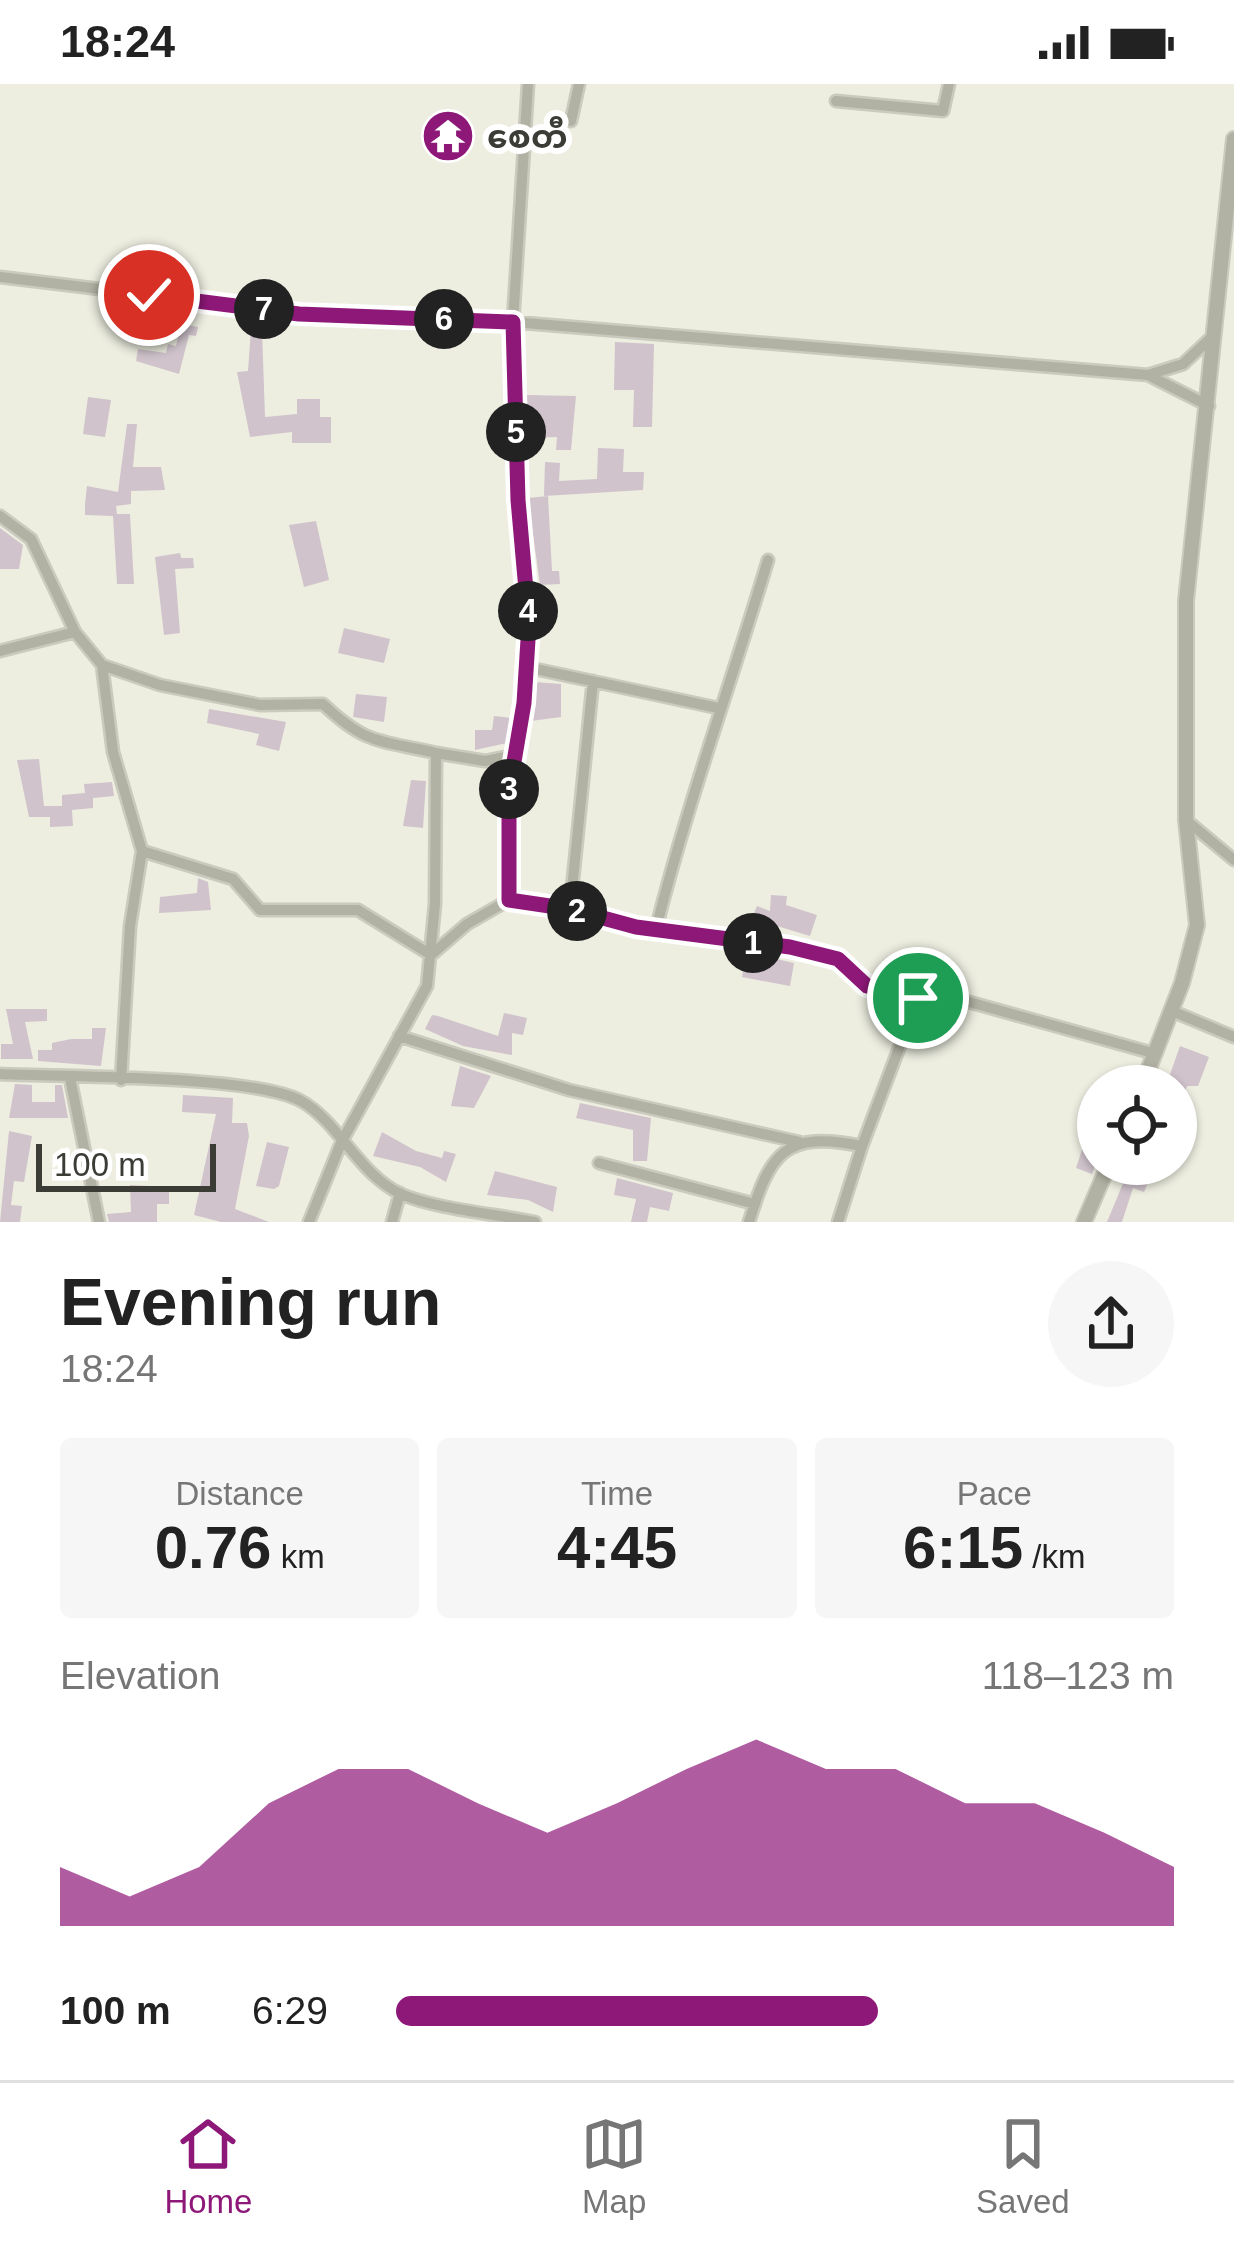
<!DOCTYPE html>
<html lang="en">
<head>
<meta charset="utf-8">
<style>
	:root { --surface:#fff; --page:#f6f6f6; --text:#222; --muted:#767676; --line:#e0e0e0; --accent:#8e1878 }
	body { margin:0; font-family:Arial,"Noto Sans Myanmar",sans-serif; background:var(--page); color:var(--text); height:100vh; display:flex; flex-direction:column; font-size:45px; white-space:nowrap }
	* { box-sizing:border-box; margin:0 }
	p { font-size:39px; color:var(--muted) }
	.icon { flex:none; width:66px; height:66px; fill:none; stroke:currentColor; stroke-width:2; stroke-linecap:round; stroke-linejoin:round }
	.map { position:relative; height:1138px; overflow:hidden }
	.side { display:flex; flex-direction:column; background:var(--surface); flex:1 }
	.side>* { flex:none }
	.buttons { position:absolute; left:1077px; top:981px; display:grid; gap:24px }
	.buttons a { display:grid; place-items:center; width:120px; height:120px; border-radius:50%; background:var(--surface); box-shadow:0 3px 9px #0004; font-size:60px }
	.scale { position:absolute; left:36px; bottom:30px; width:180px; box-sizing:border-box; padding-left:12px; border:6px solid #3c3c37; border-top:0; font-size:33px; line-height:42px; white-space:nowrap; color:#3c3c37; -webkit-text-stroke:9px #fff; paint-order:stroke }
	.pin { position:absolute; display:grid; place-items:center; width:102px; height:102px; color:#fff; margin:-51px; border:6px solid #fff; border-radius:50%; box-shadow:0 3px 12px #0007 }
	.km { position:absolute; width:60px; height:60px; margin:-30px; border-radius:50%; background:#222; color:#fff; font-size:33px; line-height:60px; text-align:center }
	.round { display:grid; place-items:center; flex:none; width:126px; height:126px; border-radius:63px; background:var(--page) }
	.summary { display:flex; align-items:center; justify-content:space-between; height:204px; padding:0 60px }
	h1 { font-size:66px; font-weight:800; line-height:90px }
	.figures { display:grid; grid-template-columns:repeat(3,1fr); gap:18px; height:204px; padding:12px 60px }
	.figures div { display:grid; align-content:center; border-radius:12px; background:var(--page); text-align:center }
	.figures b { font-size:60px; font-weight:800 }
	.figures small { font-size:33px; font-weight:400 }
	.figures p { font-size:33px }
	.chart { height:336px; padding:24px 60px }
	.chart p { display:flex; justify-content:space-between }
	.chart svg { width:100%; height:216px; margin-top:12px; fill:var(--accent); opacity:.7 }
	ul { padding:0 60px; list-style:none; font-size:39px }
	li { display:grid; grid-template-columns:192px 144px 1fr; align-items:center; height:90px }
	li i { height:30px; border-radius:15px; background:var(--accent) }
	.status { display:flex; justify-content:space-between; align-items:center; height:84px; padding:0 60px; background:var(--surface); direction:ltr }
	.status svg { height:33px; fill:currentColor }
	.tabs { display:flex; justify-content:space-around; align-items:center; height:168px; border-top:3px solid var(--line); background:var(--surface); font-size:33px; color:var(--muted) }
	.tabs a { display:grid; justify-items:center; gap:6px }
	.tabs .current { color:var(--accent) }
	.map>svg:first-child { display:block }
</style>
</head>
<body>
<div class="status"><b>18:24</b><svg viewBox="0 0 49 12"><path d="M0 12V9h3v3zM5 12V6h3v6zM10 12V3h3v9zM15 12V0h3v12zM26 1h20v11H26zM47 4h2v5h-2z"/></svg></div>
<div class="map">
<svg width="1234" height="1138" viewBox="0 0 1234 1138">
	<rect width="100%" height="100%" fill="#edeee0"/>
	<path fill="#d0c3cc" d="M181 240 198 243 196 252 189 251 179 290 136 277 138 265 166 269 168 260 176 262Z
		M251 245 262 246 265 333 297 330V315H320V333H331V359H292V348L250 353 237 288 248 287Z
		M615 258 654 260 652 343H633L634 306H614Z
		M526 311 576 312 571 366H556L557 353 526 354Z
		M88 313 111 316 105 353 83 350Z
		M127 340H137L133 383H161L165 406 131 407V420L116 422 117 430H130L134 500H117L113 432 85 431V420L87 402 118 408Z
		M598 364 624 365 623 388H644L643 406 544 412 545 378 560 379 559 397 597 395Z
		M548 412 552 487H559L560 500 540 501 528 414Z
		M316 437 329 496 304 503 289 441Z
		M0 444 23 461 19 485H0Z
		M180 469 181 474H193L194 484 175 485 180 549 164 551 155 473Z
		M344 544 390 555 384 579 338 569Z
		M535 598 561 600V633L531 637Z
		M356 610 387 613 384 638 353 633Z
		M209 625 286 638 279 667 256 661 259 650 207 639Z
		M494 632 512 634 507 659 475 666V646H492Z
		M39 675 44 722H62V711L85 709 84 700 112 698 114 712 93 714V724L72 726 73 742 50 743V733H29L17 676Z
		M411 696 426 697 423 744 403 742Z
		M198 794 208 798 211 826 159 829 160 813 197 809Z
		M771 811 787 812 786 821 817 831 810 852 777 842 775 848 766 845 768 840 752 834 757 822 770 827Z
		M746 868 794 879 790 902 742 893Z
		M6 925H47V937L25 938 33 975H1V960H13Z
		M504 929 527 934 523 951 512 949V971L463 962 425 945 432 931 438 932 498 952Z
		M92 944H106L101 982 38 977V966H52V959L71 955H92Z
		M1180 962 1209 973 1198 1002H1187L1176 1029V1002H1166Z
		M460 982 491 992 474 1024 451 1022Z
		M15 1000 32 1001V1018H55V1001H62L68 1034H9Z
		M183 1011 233 1014 232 1039H247L249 1052 235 1125 269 1138H221L194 1131 216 1030 182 1028Z
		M580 1019 651 1034 647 1077H633V1046L576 1034Z
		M1096 1024 1098 1074 1092 1090 1076 1084Z
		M9 1047 32 1052 24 1098 14 1097 11 1121 22 1122 20 1138H0Z
		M382 1048 416 1067 442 1074 444 1067 456 1070 446 1098 420 1083 373 1072Z
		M267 1058 289 1063 279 1102 274 1105 256 1102Z
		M1131 1080H1156L1144 1108 1133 1104 1122 1138H1107Z
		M495 1087 557 1103 553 1128 528 1116 487 1111Z
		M617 1094 673 1109 669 1127 650 1123 647 1138H631L636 1115 614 1111Z
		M130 1101 169 1103V1120H157V1138H109L107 1130 131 1128Z"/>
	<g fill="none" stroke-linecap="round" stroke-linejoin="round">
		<g stroke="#cacabe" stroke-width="15">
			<path id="minor" d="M836 17 943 27 949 0
				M571 37 579 0
				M0 193 299 229 513 238 1148 291 1183 280 1214 251
				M1148 291 1209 322
				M0 432 31 455 75 548 102 581 160 601 260 621 323 620C367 662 381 656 436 669
				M0 567 75 548
				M102 581 113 668 142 767 130 842 121 996
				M526 583 718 624
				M1186 736 1234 776
				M142 767 233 795 260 826H358L431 871 467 840 509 816V707L524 619 529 540 518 415 513 238 528 0
				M509 816 570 825 636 843 790 863 838 875 867 902 918 914
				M570 825 593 597
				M656 845C687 720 731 600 768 476
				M1172 927 1234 953
				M399 952 569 1006 799 1058
				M0 990C63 993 254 991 301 1017 338 1037 359 1091 401 1110 435 1125 496 1130 535 1138
				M70 994 99 1138
				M599 1079 755 1120
				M309 1138 341 1059 427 902 435 820 436 669 485 677 515 671
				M392 1138 400 1109
				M749 1138C770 1069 785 1046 862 1062L918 914 969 918 1156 970
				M838 1138 862 1062"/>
		</g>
		<g stroke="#cacabe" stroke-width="18">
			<path id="tertiary" d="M1142 1002 1182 899 1197 841 1186 736V517L1234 55
				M1084 1138 1109 1080"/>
		</g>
		<use href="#minor" stroke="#b2b2a4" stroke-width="10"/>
		<use href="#tertiary" stroke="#b2b2a4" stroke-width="14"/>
	</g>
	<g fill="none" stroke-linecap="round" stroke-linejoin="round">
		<g stroke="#fff" stroke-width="24">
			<path id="route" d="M149 211 299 230 513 238 518 416 529 540 524 619 509 707V816L570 825 636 843 790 863 838 875 867 902 918 914"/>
		</g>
		<use href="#route" stroke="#8e1878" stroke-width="15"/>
	</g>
	<defs>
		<g id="temple-disc" transform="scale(2.7)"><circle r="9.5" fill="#8e1878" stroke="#fff"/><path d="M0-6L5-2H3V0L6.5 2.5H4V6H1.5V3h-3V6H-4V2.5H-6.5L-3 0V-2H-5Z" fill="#fff"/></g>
	</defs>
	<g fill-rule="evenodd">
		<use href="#temple-disc" x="448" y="52"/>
	</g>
	<g text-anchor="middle" stroke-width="12" stroke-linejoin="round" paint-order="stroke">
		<g font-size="33" font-weight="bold" fill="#3c3c37" stroke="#fff" text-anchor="start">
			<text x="487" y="64">စေတီ</text>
		</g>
	</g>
</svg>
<div class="buttons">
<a><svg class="icon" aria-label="locate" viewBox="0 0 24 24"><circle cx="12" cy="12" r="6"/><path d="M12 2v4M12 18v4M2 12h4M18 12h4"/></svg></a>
</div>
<div class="scale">100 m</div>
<div class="pin" style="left:918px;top:914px;background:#1e9e55"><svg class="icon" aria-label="arrive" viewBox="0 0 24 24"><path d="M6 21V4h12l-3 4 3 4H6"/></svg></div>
<div class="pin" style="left:149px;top:211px;background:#d93025"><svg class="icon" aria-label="check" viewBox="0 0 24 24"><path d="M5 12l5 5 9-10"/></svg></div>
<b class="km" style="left:753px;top:859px">1</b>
<b class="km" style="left:577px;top:827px">2</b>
<b class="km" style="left:509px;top:705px">3</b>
<b class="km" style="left:528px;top:527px">4</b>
<b class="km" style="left:516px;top:348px">5</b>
<b class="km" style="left:444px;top:235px">6</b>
<b class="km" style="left:264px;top:225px">7</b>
</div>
<section class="side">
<div class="summary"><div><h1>Evening run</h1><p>18:24</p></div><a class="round"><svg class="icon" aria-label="share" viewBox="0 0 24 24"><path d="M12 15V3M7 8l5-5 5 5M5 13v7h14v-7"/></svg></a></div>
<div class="figures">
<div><p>Distance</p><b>0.76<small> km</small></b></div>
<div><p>Time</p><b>4:45</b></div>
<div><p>Pace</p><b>6:15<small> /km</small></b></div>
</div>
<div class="chart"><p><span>Elevation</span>118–123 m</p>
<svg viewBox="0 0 160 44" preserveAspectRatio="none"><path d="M0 44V32L10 38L20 32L30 19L40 12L50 12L60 19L70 25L80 19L90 12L100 6L110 12L120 12L130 19L140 19L150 25L160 32V44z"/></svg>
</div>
<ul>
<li><b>100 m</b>6:29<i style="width:62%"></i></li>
</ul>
</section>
<nav class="tabs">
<a class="current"><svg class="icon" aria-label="home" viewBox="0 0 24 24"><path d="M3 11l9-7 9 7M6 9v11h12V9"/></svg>Home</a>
<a><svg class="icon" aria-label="map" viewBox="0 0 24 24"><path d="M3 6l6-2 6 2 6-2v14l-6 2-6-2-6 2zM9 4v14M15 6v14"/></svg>Map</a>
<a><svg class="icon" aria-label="saved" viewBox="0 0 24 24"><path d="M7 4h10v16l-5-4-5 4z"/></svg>Saved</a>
</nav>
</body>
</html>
